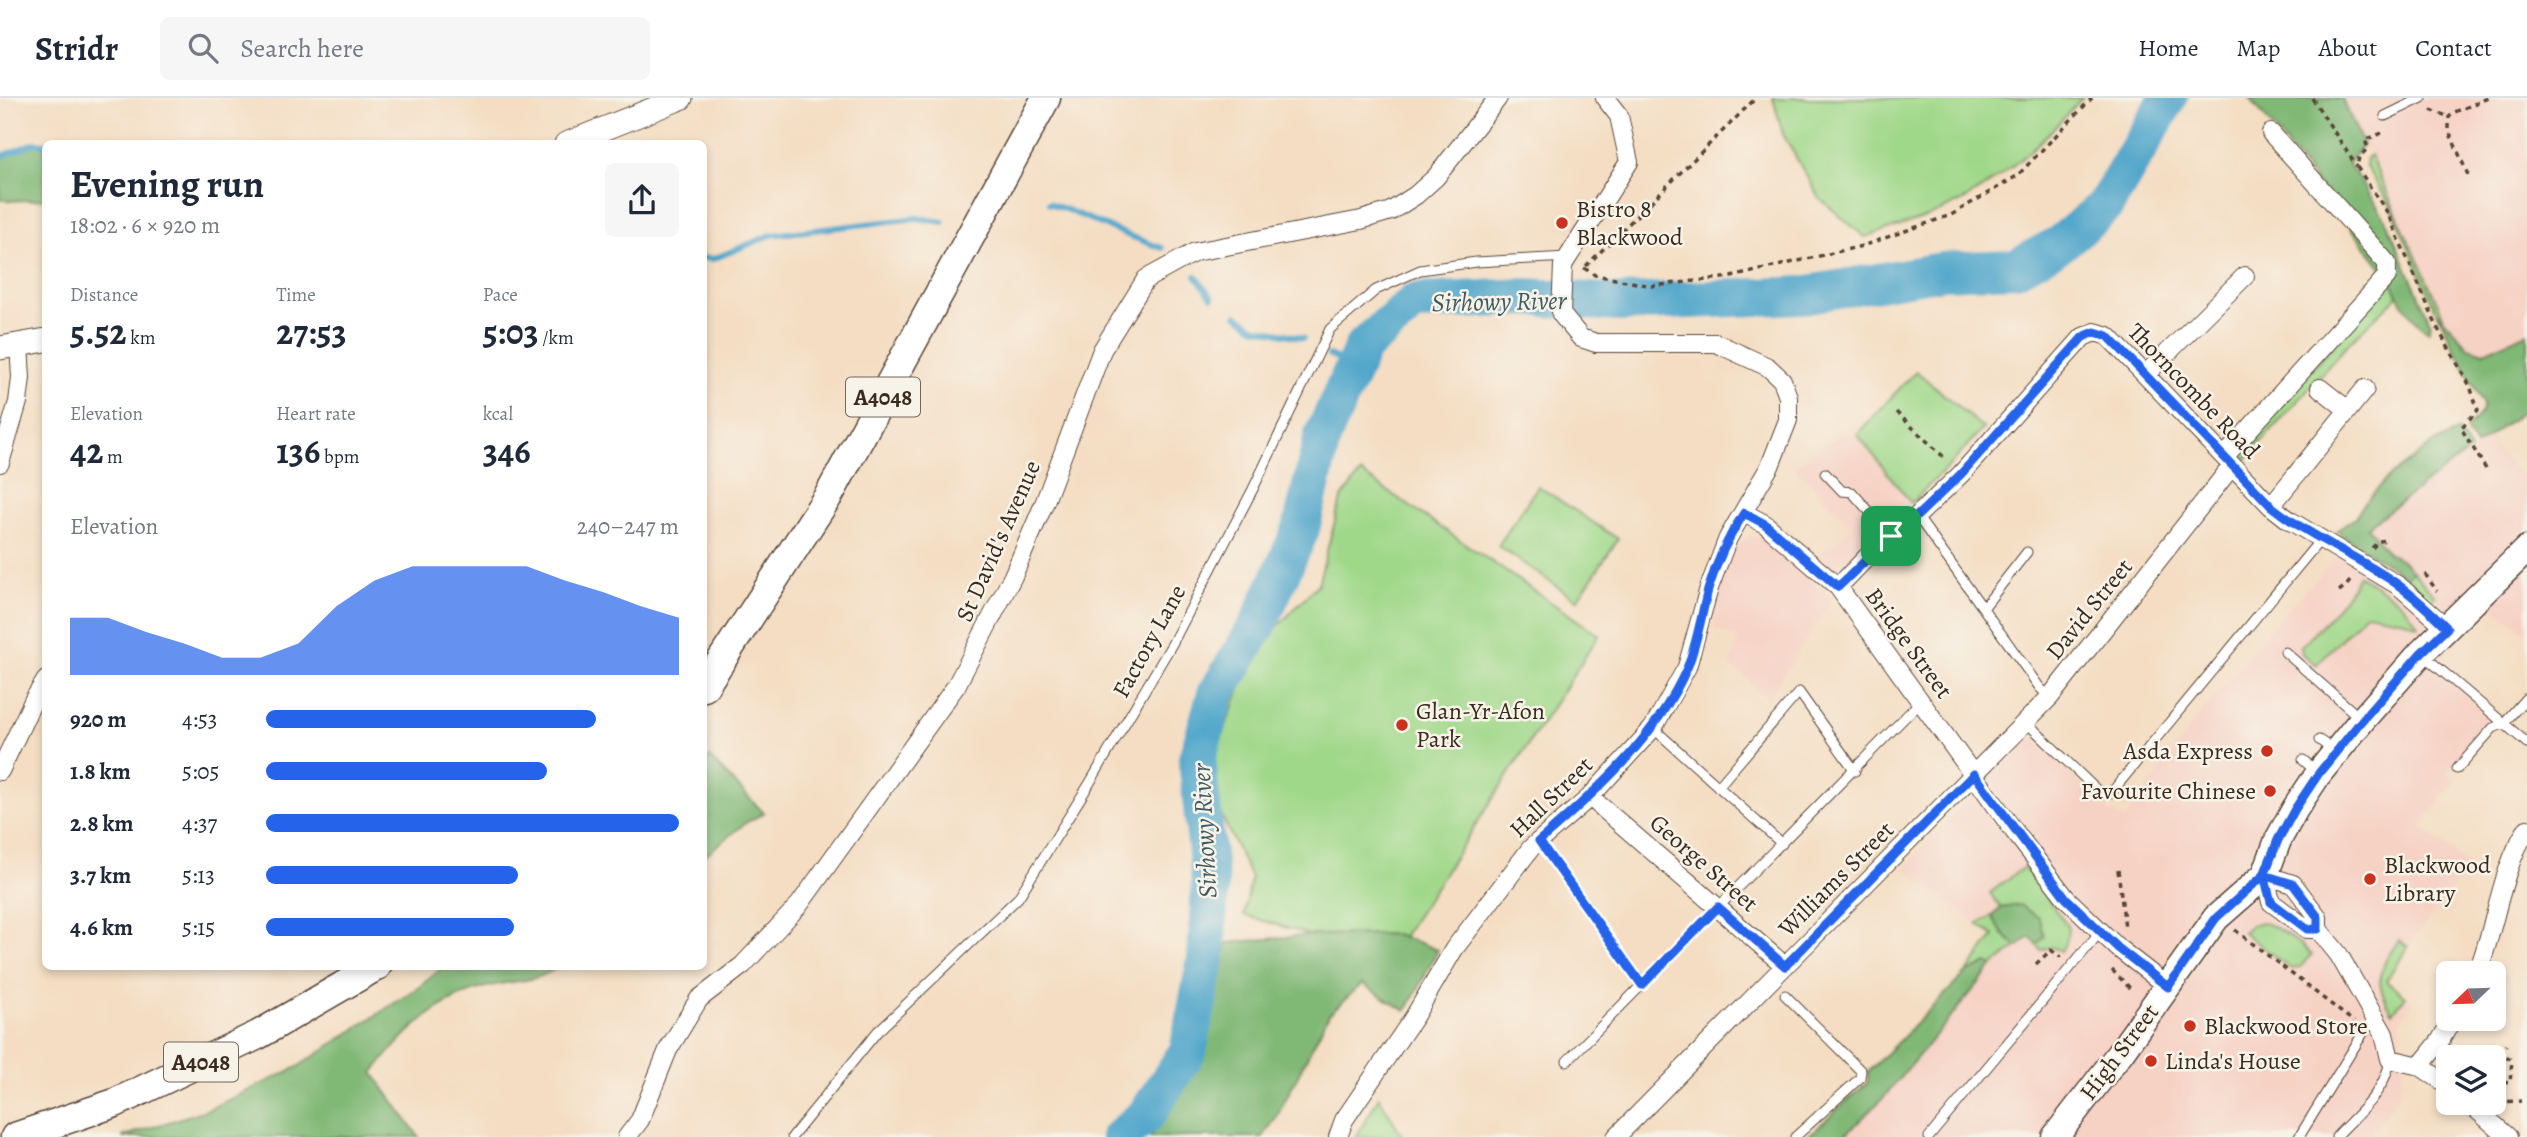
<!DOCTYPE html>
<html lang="en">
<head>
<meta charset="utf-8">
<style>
	:root { --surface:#fff; --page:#f6f6f7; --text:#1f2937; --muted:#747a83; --line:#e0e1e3; --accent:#2563eb }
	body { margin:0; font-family:Alegreya,serif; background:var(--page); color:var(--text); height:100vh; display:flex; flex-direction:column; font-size:26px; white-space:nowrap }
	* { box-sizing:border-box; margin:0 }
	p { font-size:23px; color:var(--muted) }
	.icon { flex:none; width:38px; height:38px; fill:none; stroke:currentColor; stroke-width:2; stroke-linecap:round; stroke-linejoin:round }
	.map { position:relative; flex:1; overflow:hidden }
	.details { position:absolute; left:42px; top:42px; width:665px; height:830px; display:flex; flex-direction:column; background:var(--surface); border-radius:10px; box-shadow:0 4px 10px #0003 }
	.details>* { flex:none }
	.needle { width:46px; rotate:247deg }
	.controls { position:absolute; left:2436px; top:863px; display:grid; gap:14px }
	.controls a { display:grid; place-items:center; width:70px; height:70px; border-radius:10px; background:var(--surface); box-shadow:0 4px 10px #0003; font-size:35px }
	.pin { position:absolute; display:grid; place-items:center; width:60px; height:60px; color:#fff; margin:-30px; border-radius:14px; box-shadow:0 4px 10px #0006 }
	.round { display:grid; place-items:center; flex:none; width:74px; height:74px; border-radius:10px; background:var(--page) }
	.summary { display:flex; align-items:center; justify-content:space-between; height:119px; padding:0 28px }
	h1 { font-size:38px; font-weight:600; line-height:52px }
	.figures { display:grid; grid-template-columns:repeat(3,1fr); gap:10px; height:119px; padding:7px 28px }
	.figures div { display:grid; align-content:center }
	.figures b { font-size:35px; font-weight:600 }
	.figures small { font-size:19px; font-weight:400 }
	.figures p { font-size:19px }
	.chart { height:196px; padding:14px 28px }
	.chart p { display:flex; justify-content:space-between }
	.chart svg { width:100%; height:126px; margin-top:7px; fill:var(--accent); opacity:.7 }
	ul { padding:0 28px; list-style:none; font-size:23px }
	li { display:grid; grid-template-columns:112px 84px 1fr; align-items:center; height:52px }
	li i { height:18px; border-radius:9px; background:var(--accent) }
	header { display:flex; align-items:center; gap:42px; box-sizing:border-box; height:98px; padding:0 35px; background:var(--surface); border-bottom:2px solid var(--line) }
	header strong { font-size:33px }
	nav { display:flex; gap:38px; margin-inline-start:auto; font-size:24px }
	.search { width:490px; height:63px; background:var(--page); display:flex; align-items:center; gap:18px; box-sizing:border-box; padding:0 24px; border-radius:10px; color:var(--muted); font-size:26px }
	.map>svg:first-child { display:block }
</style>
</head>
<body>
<header>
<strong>Stridr</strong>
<div class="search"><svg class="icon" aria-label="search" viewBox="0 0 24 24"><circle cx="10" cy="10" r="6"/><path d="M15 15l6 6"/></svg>Search here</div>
<nav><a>Home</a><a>Map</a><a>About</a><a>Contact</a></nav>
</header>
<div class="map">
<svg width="2527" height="1039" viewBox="0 0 2527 1039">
	<rect width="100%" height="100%" fill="#f7f3e8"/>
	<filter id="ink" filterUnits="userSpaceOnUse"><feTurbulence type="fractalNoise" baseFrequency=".0143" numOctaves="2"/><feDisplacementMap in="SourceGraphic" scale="14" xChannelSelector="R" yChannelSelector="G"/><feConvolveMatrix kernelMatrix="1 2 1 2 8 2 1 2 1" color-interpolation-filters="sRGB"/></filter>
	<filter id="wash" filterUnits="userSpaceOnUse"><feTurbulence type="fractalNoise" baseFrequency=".00686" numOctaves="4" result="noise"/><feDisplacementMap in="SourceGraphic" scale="28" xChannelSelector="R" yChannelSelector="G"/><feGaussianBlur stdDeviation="1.57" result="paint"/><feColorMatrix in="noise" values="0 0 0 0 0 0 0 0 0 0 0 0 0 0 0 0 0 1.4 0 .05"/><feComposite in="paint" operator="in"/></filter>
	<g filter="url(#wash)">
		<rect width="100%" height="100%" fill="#f4ddc2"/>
		<path fill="#f6d2c4" d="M2342 0H2527V235L2484 254 2468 249 2444 220 2371 57 2363 47Z
			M1842 335 1857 336 1911 405 1834 471 1818 457 1853 429 1793 368Z
			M2488 339 2509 365 2527 382V537L2494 509 2438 563 2501 618 2491 623 2447 674 2456 682 2422 728 2470 768 2424 827 2386 882 2413 904 2400 924 2405 963 2397 1000 2368 1039H1843L1884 999 1993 868 2017 849 1994 838 1904 770 1992 677 2011 662 2032 639 2108 712 2125 722 2191 628 2276 523 2366 429Z
			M1750 438 1761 439 1776 450 1832 502 1768 601 1746 579 1730 569 1738 539 1714 531 1716 502 1724 469 1736 448Z"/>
		<path fill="#a0d88a" stroke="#6e8154" stroke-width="2" d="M1773 0H2082C2050 36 2013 72 1972 97 1943 116 1898 128 1865 139L1819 100 1783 36Z
			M2370 57 2444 220 2436 213 2391 108 2365 67 2366 60Z
			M2391 181 2398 198 2349 245 2245 362 2240 358 2241 351Z
			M1916 273 1983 330 1951 366 1911 405 1857 336Z
			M1361 375 1599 537 1403 839 1396 836 1310 837 1244 817 1251 780 1205 683 1242 586 1267 540 1318 486 1341 401Z
			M1538 388 1618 441 1577 502 1498 448Z
			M2412 473 2435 498 2429 504 2406 478Z
			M2358 477C2380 490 2407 505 2418 528L2405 522 2366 515 2316 567 2302 556 2301 548C2323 526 2345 505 2358 477Z
			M2024 769 2068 829 2067 842 2061 853 2052 849 2041 852 2037 847 2044 838 2020 807 2001 810 1990 795Z
			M1992 818 2003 836 2017 849 1993 868 1987 865 1966 875 1994 838 1978 826Z
			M2262 824C2282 831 2298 843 2312 857L2299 870 2291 871 2243 834 2251 827Z
			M2399 842 2408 849 2386 883 2406 898 2393 914C2371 884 2379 870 2399 842Z
			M1379 999 1403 1039H1356Z"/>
		<path fill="#80b876" stroke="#5e714a" stroke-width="2" d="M2250 0H2342L2363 47 2348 65 2386 122 2431 226 2429 233C2410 222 2399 201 2391 181Z
			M34 45 45 46V101L9 103 0 101V59Z
			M2436 213 2468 249 2484 254 2527 235V310L2476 348 2466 332 2481 315 2483 306Z
			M2458 333 2470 352 2367 429 2388 455 2402 462 2412 473 2406 478 2336 433 2355 420 2365 404 2388 380 2432 346Z
			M709 659 764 715 747 724 704 758V664Z
			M2020 807 2039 820 2044 838 2037 847 2030 839 2017 849 2003 836 1992 818 2001 810Z
			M1396 836 1438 852 1406 913 1362 886 1329 916 1277 1018 1263 1039H1141L1195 965 1227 845 1310 837Z
			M1988 865 1993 868 1884 999 1843 1039H1807L1868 984V974L1966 875Z
			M444 868H559C533 887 511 881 482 890 435 904 402 936 373 975L419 1039H122L209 1011 296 970 419 889Z"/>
		<path fill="#4da4ca" stroke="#446774" stroke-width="2" d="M2154 0H2187L2179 12Z"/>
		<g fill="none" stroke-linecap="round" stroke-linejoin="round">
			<path stroke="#4da4ca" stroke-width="6" d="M0 59 34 45 46 46
				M1049 105C1087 119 1124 137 1162 150
				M704 160 713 161 771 137 917 120 943 124
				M1196 178 1212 199
				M1237 217 1254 229 1303 240
				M1329 257 1354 268"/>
			<path stroke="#4da4ca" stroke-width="38" d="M1120 1039 1146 1017 1188 953 1206 861 1210 784 1197 661 1216 596 1259 525 1301 431 1323 337 1363 249 1415 204 1527 199 1620 205 1803 197 1942 173 2015 170 2060 146 2105 108 2168 0"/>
		</g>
	</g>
	<g filter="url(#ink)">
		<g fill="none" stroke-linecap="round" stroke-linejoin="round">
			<g stroke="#574537" stroke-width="11">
				<path id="service" d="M2385 18 2422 0
					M1825 375 1842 393 1852 394 1891 438
					M1917 418 2040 590 2050 599
					M1984 509 2027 454
					M2285 554 2360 620
					M2422 556 2527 645
					M2026 624 2102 697 2111 695 2316 447 2319 440
					M1653 630 1782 746
					M2319 642 2335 653
					M2303 662 2317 674
					M2457 671 2493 630 2503 626 2527 599
					M1718 689 1799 594 1855 673
					M1539 743 1642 887
					M1785 897 1861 973 1860 980 1795 1039
					M1567 963 1921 603
					M792 1039 877 934 1018 800 1088 688 1172 546 1253 391 1330 231 1376 192 1420 172 1476 164 1568 159
					M1929 1039 2100 834
					M2299 1039 2365 932 2375 921
					M2336 1039C2357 1016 2386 994 2390 961"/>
			</g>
			<g stroke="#574537" stroke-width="20">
				<path id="minor" d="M2145 277 2245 178
					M2320 290 2348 312
					M2224 359 2387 178V165L2271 35
					M0 365 18 304 21 280 19 247
					M2271 408 2365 291
					M1744 415 1765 426 1838 489 2014 733 2066 800 2118 850 2168 889
					M1838 489 1867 459 1917 418 1961 376 2083 239 2095 234 2108 238 2271 408 2289 422 2399 488 2447 530
					M0 673 34 601 46 582
					M1590 699 1785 868
					M2265 777 2293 786 2318 819V831L2339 857 2384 936 2390 961 2420 968 2448 987
					M2265 777 2271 804 2307 831H2318
					M2477 875C2496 829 2500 774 2527 731
					M2420 968 2440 943 2453 920
					M2468 1004 2508 1039
					M627 1039 640 1022 668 952 699 901 743 867 799 807 956 588 1013 478 1044 406 1102 252 1146 181 1195 154 1361 122 1391 113 1416 97 1436 79 1498 0
					M1338 1039 1344 1022 1414 919 1454 851 1531 750 1590 699 1653 630 1687 569 1709 490 1728 440 1770 368 1788 322V299L1782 282 1768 269 1716 245H1596L1581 240 1561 216 1563 167 1629 64 1619 18 1605 0
					M1616 1039 2050 599 2232 368"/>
			</g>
			<g stroke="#574537" stroke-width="25">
				<path id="tertiary" d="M566 46 681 0
					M0 250 46 242"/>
			</g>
			<g stroke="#574537" stroke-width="29">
				<path id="secondary" d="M2055 1039 2120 955 2216 820 2265 777 2278 742 2295 711 2319 675 2362 622 2421 555 2527 451"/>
			</g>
			<g stroke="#574537" stroke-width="31">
				<path id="primary" d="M704 589 829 397 1046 0
					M15 1039 115 1005 258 937 377 868"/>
			</g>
			<path stroke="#574537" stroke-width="3.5" stroke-dasharray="5 5" stroke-linecap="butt" d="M2312 0 2357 69
				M2431 12 2449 19
				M2382 35 2365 42 2368 50 2359 59 2357 69 2387 114 2438 231 2470 288 2478 312 2461 330 2486 371
				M2468 77 2449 33V19L2455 14 2488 0
				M1586 168 1756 0
				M1584 170 1595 177 1652 188 1731 179 1862 148 1951 117 2017 78 2092 0
				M1896 314 1947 362
				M2372 450 2379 443 2388 442
				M2425 476 2437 493
				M2339 493 2347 487 2352 480
				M2118 772 2125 830
				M2235 832 2354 924
				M2036 866 2051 852 2061 859
				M2112 872 2131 891
				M2494 964 2506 947
				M2494 980 2498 983 2510 984 2512 962
				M2498 1004 2521 1003"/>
			<use href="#service" stroke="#fff" stroke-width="9"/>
			<use href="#minor" stroke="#fff" stroke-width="18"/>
			<use href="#tertiary" stroke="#fff" stroke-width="23"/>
			<use href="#secondary" stroke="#fff" stroke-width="26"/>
			<use href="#primary" stroke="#fff" stroke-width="28"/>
			<path stroke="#574537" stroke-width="3.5" stroke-dasharray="5 5" stroke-linecap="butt" d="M2498 953 2512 962"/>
		</g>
	</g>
	<g fill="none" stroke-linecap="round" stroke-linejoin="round" filter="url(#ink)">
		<g stroke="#fff" stroke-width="14">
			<path id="route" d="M1891 438 1838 489 1765 426 1744 415C1728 439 1716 465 1708 492 1701 518 1697 546 1687 570 1656 640 1596 694 1539 743L1642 887 1718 809 1785 868 1974 676 2066 800 2118 850 2168 889 2216 820 2264 777 2293 786 2318 819V831H2307L2271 804 2264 777 2278 742 2295 711 2319 675 2362 622 2421 555 2447 530C2432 515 2415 499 2397 486 2357 458 2310 439 2271 408L2108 238 2095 234 2083 239 1961 376 1917 418 1891 438"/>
		</g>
		<use href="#route" stroke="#2563eb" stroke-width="9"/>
	</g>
	<g fill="#c8321e" stroke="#f7f3e8" stroke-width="2.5">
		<circle cx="1562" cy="125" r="7"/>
		<circle cx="1402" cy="627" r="7"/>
		<circle cx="2267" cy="653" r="7"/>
		<circle cx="2270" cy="693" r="7"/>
		<circle cx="2370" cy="781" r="7"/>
		<circle cx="2190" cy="928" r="7"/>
		<circle cx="2151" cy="963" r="7"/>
	</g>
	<g text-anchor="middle" stroke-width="5" stroke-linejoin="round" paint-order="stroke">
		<g fill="#f7f3e8" stroke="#73665b" stroke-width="2">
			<rect x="846" y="279.5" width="74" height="39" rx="5"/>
			<rect x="164" y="944.5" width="74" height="39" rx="5"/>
		</g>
		<g font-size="23" font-weight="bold" fill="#3b2a1e">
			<text x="883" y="307">A4048</text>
			<text x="201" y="972">A4048</text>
		</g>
		<g font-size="24" fill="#3b2a1e" stroke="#f7f3e8" text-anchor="start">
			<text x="1576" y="119">Bistro 8<tspan x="1576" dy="28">Blackwood</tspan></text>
			<text x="1416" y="621">Glan-Yr-Afon<tspan x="1416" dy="28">Park</tspan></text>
			<text x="2253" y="661" text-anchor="end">Asda Express</text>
			<text x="2256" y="701" text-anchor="end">Favourite Chinese</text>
			<text x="2384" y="775">Blackwood<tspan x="2384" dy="28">Library</tspan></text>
			<text x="2204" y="936">Blackwood Store</text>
			<text x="2165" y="971">Linda's House</text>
		</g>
		<g font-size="24" fill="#3b2a1e" stroke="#f7f3e8">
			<text transform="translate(2194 293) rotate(46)" y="8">Thorncombe Road</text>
			<text transform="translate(998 443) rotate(-66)" y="8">St David's Avenue</text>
			<text transform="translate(2089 511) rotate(-51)" y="8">David Street</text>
			<text transform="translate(1149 543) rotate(-61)" y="8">Factory Lane</text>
			<text transform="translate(1909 545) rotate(54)" y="8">Bridge Street</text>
			<text transform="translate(1551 699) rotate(-44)" y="8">Hall Street</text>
			<text transform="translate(1704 765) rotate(41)" y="8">George Street</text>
			<text transform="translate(1836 781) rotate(-45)" y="8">Williams Street</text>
			<text transform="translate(2119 954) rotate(-53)" y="8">High Street</text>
		</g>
		<g font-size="26" font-style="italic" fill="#425b63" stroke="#f7f3e8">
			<text transform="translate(1499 203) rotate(-1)" y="9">Sirhowy River</text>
			<text transform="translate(1204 733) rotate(-93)" y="9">Sirhowy River</text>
		</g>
	</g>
</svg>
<div class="controls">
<a><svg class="needle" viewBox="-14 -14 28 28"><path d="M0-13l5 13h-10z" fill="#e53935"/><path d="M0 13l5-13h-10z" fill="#747a83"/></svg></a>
<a><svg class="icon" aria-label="layers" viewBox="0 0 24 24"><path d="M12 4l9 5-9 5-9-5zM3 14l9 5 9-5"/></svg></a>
</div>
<div class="pin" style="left:1891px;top:438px;background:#1e9e55"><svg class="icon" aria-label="arrive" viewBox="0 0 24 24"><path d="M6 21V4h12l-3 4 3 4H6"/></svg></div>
<section class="details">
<div class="summary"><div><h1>Evening run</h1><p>18:02 · 6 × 920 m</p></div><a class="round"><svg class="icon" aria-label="share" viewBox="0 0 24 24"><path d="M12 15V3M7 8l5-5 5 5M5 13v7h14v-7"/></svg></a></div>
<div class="figures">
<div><p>Distance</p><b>5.52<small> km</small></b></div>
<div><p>Time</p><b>27:53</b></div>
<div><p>Pace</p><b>5:03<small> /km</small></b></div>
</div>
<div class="figures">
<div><p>Elevation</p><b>42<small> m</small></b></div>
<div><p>Heart rate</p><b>136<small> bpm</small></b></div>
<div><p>kcal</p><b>346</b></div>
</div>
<div class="chart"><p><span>Elevation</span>240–247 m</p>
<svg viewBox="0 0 160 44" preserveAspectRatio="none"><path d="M0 44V24L10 24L20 29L30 33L40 38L50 38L60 33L70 20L80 11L90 6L100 6L110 6L120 6L130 11L140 15L150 20L160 24V44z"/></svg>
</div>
<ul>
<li><b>920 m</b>4:53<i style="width:80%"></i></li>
<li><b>1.8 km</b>5:05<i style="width:68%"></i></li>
<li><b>2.8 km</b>4:37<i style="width:100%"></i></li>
<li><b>3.7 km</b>5:13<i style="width:61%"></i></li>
<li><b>4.6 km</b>5:15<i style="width:60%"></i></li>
</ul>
</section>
</div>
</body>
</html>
